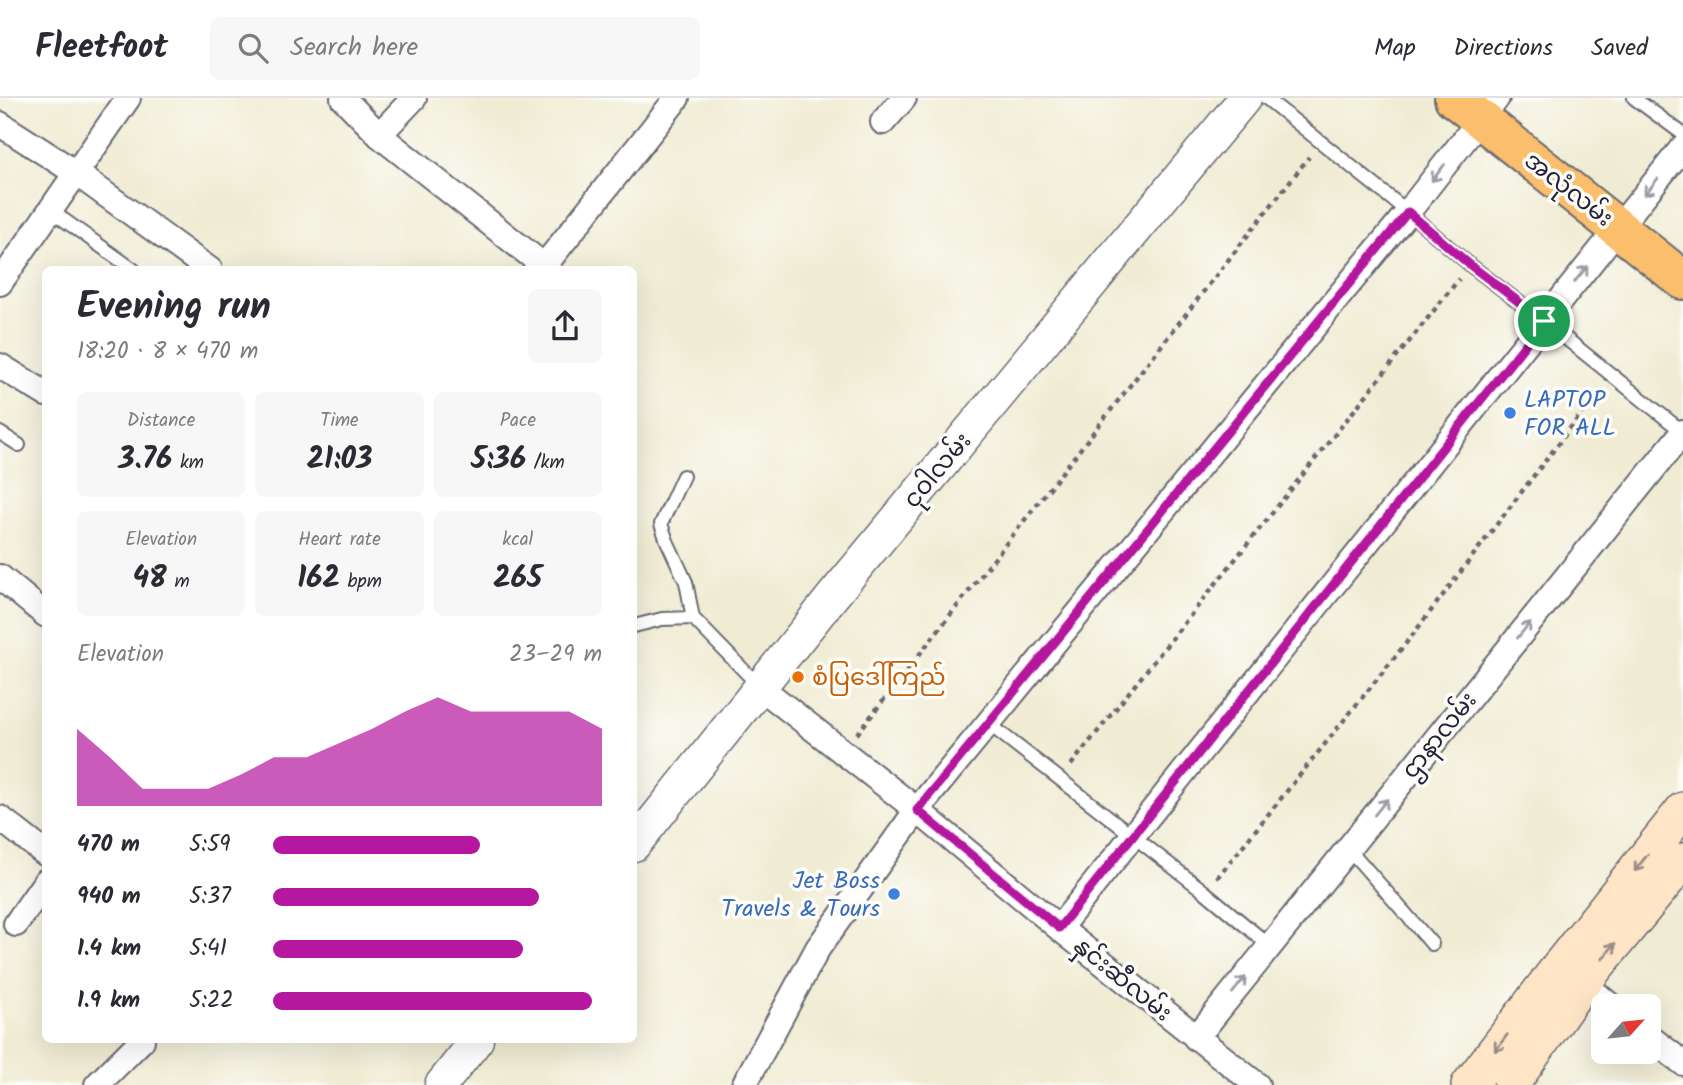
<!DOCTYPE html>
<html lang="en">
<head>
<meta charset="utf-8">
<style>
	:root { --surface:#fff; --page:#f7f7f7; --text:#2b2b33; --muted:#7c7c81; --line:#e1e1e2; --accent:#b5179e }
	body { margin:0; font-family:Kalam,"Noto Sans Myanmar",sans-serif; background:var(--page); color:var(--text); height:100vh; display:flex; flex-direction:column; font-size:26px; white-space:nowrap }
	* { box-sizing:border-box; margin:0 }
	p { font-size:23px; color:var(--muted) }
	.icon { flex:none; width:38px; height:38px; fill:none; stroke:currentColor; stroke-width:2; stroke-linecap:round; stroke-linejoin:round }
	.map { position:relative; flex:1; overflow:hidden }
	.drawer { position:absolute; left:42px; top:168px; width:595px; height:777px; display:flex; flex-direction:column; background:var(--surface); border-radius:10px; box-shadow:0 7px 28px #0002 }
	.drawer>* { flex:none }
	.needle { width:46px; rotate:63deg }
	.controls { position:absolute; left:1591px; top:896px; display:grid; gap:14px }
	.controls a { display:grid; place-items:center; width:70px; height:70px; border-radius:10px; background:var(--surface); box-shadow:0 7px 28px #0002; font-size:35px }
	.pin { position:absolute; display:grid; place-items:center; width:60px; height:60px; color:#fff; margin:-30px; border:4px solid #fff; border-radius:50%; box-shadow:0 2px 7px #0007 }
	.round { display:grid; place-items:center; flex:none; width:74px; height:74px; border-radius:10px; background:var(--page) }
	.head { display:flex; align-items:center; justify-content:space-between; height:119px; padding:0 35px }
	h1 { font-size:38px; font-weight:700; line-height:52px }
	.figures { display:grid; grid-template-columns:repeat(3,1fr); gap:10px; height:119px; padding:7px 35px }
	.figures div { display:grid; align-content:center; border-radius:10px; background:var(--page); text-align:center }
	.figures b { font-size:30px; font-weight:700 }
	.figures small { font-size:19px; font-weight:400 }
	.figures p { font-size:19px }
	.chart { height:196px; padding:14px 35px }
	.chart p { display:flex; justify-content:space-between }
	.chart svg { width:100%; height:126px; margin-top:7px; fill:var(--accent); opacity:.7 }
	ul { padding:0 35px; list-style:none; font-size:23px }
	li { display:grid; grid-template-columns:112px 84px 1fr; align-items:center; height:52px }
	li i { height:18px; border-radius:9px; background:var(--accent) }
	header { display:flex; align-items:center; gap:42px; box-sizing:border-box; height:98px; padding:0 35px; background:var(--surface); border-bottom:2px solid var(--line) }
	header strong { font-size:33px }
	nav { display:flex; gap:38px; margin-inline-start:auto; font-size:24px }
	.search { width:490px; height:63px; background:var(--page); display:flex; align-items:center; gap:18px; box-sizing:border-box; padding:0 24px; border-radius:10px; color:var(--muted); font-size:26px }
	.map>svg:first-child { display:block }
</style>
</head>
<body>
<header>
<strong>Fleetfoot</strong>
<div class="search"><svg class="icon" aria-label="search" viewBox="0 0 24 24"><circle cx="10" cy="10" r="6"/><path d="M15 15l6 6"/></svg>Search here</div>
<nav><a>Map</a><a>Directions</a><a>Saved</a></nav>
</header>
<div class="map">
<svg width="1683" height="987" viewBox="0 0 1683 987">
	<rect width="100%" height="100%" fill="#fdfcf7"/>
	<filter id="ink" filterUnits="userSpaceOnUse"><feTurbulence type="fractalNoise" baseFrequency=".0143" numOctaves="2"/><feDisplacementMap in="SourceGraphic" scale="14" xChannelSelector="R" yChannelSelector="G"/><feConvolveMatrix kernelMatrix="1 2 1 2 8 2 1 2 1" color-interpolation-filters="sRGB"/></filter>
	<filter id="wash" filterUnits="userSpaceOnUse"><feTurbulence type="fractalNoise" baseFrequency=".00686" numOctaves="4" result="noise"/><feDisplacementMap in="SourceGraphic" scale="28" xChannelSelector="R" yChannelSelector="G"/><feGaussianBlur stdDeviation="1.57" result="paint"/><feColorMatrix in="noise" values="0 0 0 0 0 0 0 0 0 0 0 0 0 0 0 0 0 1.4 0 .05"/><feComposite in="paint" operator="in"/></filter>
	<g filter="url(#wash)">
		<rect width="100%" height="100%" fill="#f0ecd4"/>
	</g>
	<g filter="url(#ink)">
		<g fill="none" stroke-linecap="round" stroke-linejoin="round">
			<g stroke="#6a6971" stroke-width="16">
				<path id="service" d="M1266 0 1408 114 1470 167 1544 223 1683 334
					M1634 0 1683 36
					M50 112 134 172
					M0 335 19 347
					M683 378 661 426 667 443 686 484 693 520
					M634 528 662 521 693 520 760 589
					M989 626 1205 794 1270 848
					M1348 750 1432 846"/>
			</g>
			<g stroke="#6a6971" stroke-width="28">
				<path id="minor" d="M343 0 379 37 544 168
					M883 24 904 0
					M0 26 76 75 210 172
					M379 37 414 0
					M541 172 677 0
					M0 185 128 0
					M0 268 46 296
					M0 479 46 517
					M760 589 917 712 1059 830 1257 987
					M0 720 46 756
					M16 826 46 783
					M1059 830 1683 49
					M1572 876 1611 908
					M1648 938 1683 965
					M1196 940 1683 334
					M97 987 142 942
					M744 987 818 850 917 712 1408 114 1497 0"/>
			</g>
			<g stroke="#6a6971" stroke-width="35">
				<path id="tertiary" d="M634 747 832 499 1245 0
					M441 987 477 942"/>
			</g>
			<g stroke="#6a6971" stroke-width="38">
				<path id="secondary" d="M1469 987 1561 866 1683 712
					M1511 987 1582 886 1683 763"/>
			</g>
			<g stroke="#6a6971" stroke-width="42">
				<path id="primary" d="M1454 0 1683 182"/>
			</g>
			<path stroke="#6a6971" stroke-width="4.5" stroke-dasharray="5 5" stroke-linecap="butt" d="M857 636 1309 59
				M1071 667 1459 181
				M1217 780 1411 539 1600 291"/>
			<use href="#service" stroke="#fff" stroke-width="12"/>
			<use href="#minor" stroke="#fff" stroke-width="24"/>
			<use href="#tertiary" stroke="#fff" stroke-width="32"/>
			<use href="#secondary" stroke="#fde5c5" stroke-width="35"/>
			<use href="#primary" stroke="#fabe6d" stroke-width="38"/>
		</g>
		<defs><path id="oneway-shaft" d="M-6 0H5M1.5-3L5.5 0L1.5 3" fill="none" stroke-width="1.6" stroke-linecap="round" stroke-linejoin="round" transform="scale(1.75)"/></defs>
		<g stroke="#9c9ca7">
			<use href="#oneway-shaft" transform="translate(1438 75) rotate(128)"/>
			<use href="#oneway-shaft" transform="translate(1651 89) rotate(129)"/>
			<use href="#oneway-shaft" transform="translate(1581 176) rotate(-51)"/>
			<use href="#oneway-shaft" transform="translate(1524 532) rotate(-51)"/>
			<use href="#oneway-shaft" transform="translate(1381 709) rotate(-51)"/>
			<use href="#oneway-shaft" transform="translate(1239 887) rotate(-51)"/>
		</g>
		<g stroke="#9a8d87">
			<use href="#oneway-shaft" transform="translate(1641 765) rotate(128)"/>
			<use href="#oneway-shaft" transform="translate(1609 853) rotate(-51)"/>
			<use href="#oneway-shaft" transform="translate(1501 945) rotate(127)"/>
		</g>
	</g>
	<g fill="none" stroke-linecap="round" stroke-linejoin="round" filter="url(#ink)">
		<g stroke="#fff" stroke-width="14">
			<path id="route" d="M1408 114 1470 167 1544 223 1059 830 917 712Z"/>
		</g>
		<use href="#route" stroke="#b5179e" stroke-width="9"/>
	</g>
	<g fill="#3f7fe0" stroke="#fdfcf7" stroke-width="2.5">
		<circle cx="1510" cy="315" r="7"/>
		<circle cx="894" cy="796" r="7"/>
	</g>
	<circle fill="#e8710a" stroke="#fdfcf7" stroke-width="2.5" cx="798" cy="579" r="7"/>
	<g text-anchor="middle" stroke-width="7" stroke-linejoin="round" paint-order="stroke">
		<g font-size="24" fill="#22223b" stroke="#fdfcf7">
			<text transform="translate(1569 91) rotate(38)" y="8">အလုံလမ်း</text>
			<text transform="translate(937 372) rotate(-50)" y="8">ငုဝါလမ်း</text>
			<text transform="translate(1439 637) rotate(-51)" y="8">ဌာနာလမ်း</text>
			<text transform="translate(1123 881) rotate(39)" y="8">နှင်းဆီလမ်း</text>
		</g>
		<g font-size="24" fill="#366cbe" stroke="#fdfcf7" text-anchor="start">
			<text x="1524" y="309">LAPTOP<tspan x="1524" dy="28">FOR ALL</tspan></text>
			<text x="880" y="790" text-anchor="end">Jet Boss<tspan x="880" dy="28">Travels &amp; Tours</tspan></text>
		</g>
		<g font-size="24" fill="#c56008" stroke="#fdfcf7" text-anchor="start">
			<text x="812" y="587">စံပြဒေါ်ကြည်</text>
		</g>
	</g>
</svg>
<div class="controls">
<a><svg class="needle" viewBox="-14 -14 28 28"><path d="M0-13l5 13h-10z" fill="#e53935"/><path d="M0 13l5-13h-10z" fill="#7c7c81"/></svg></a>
</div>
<div class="pin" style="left:1544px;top:223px;background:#1e9e55"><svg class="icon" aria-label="arrive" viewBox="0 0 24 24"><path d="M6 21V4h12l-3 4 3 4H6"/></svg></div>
<section class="drawer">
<div class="head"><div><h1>Evening run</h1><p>18:20 · 8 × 470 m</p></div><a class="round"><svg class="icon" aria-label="share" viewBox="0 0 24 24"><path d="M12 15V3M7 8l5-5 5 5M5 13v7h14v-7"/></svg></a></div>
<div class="figures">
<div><p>Distance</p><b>3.76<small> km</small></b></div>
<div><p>Time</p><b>21:03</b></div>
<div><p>Pace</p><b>5:36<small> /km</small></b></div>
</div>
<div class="figures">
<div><p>Elevation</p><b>48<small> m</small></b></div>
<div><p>Heart rate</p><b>162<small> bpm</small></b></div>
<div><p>kcal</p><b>265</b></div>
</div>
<div class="chart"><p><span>Elevation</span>23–29 m</p>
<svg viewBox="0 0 160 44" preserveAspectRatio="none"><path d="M0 44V17L10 27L20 38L30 38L40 38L50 33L60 27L70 27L80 22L90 17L100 11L110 6L120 11L130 11L140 11L150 11L160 17V44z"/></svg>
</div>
<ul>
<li><b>470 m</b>5:59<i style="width:63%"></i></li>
<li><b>940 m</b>5:37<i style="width:81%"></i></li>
<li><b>1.4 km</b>5:41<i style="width:76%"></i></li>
<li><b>1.9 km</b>5:22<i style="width:97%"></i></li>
</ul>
</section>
</div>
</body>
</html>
